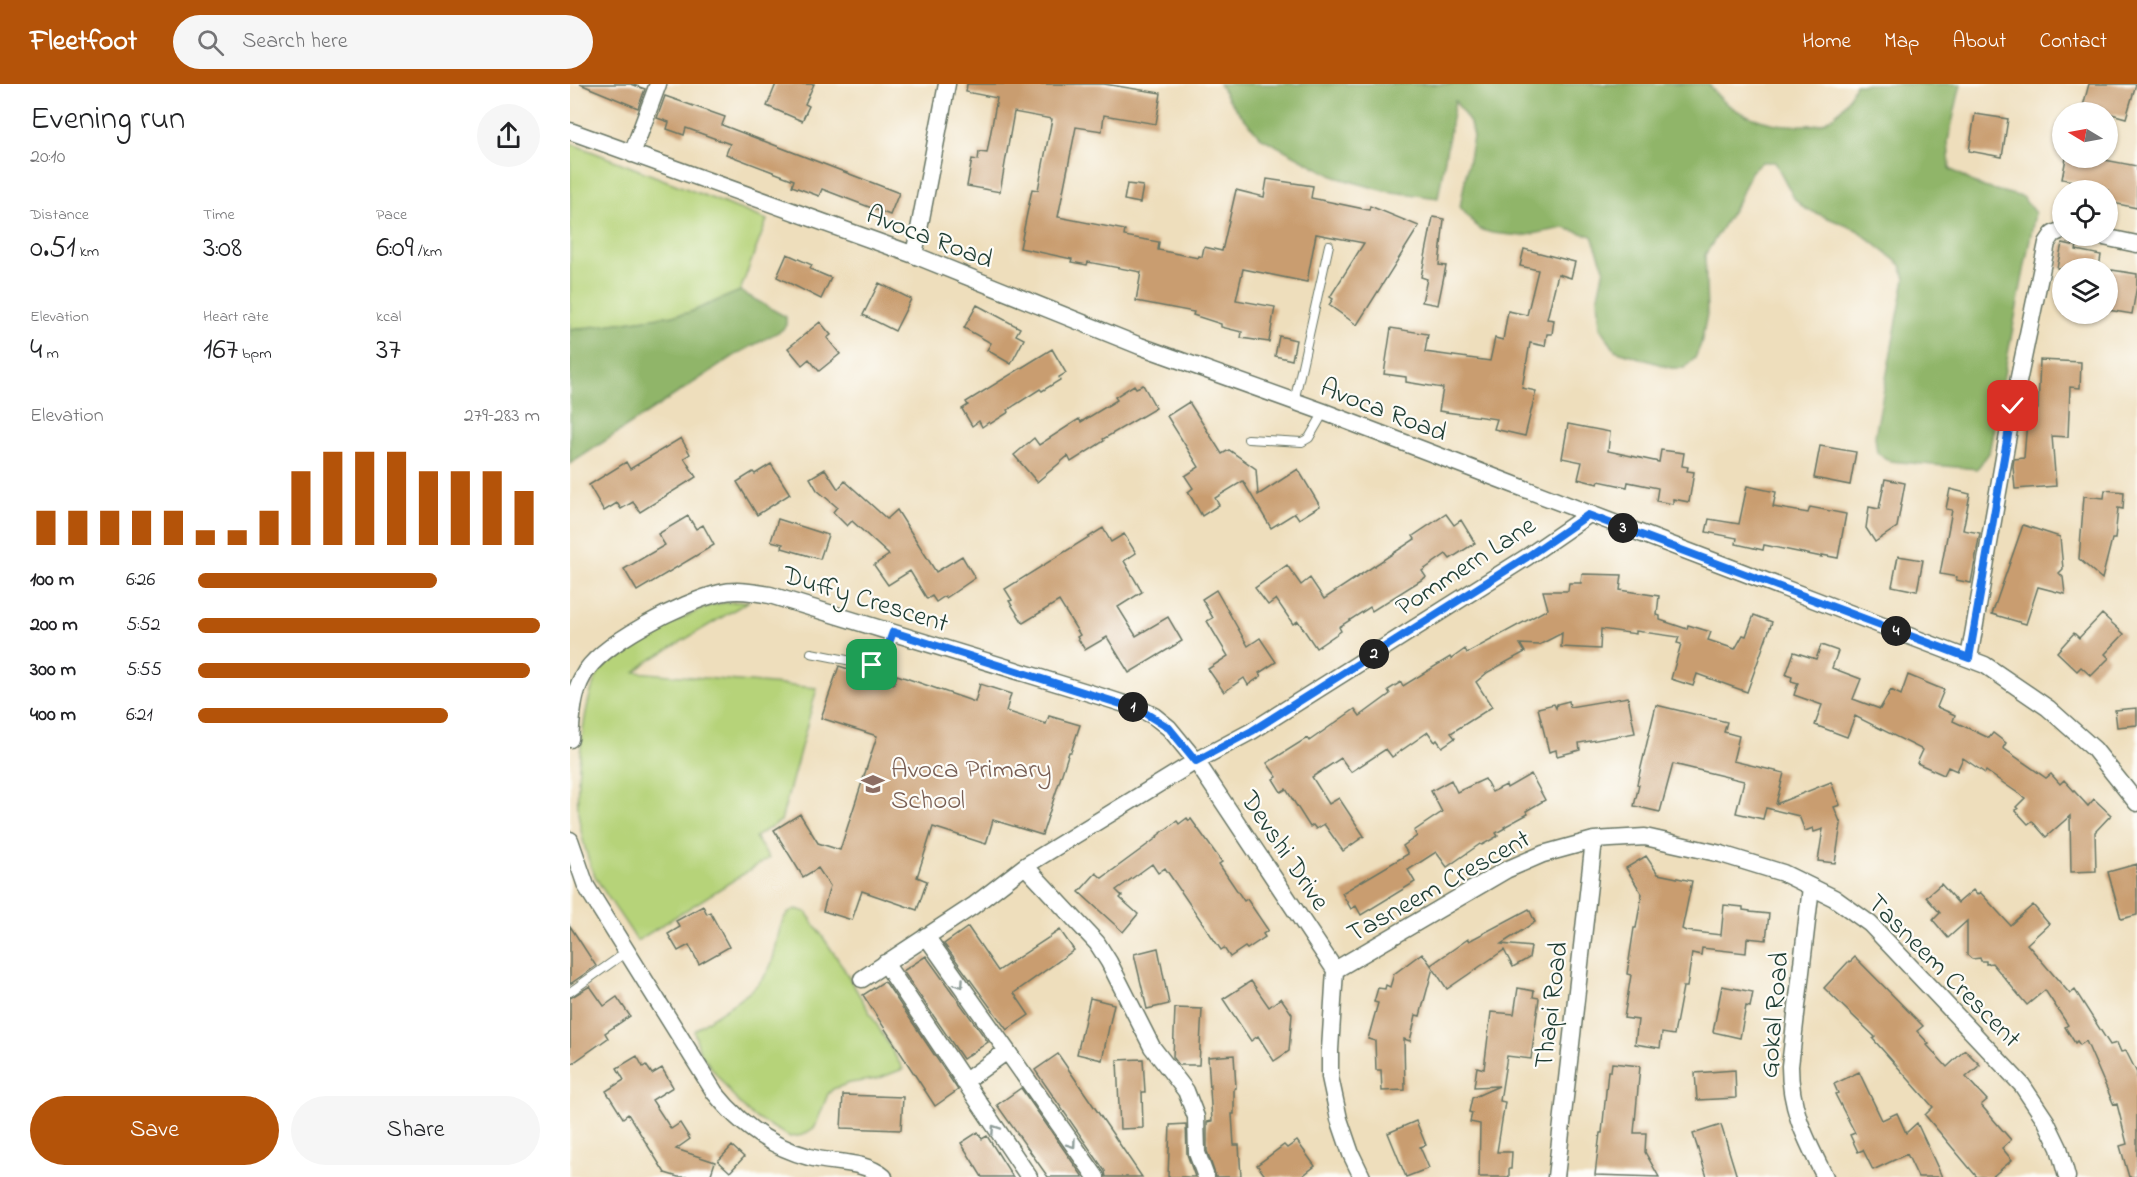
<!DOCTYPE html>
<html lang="en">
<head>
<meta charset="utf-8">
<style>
	:root { --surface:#fff; --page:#f6f6f6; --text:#202124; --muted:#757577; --accent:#b45309 }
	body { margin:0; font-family:"Indie Flower",sans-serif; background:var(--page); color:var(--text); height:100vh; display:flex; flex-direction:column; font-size:22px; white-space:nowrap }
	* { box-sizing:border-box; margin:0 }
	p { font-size:20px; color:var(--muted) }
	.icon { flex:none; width:33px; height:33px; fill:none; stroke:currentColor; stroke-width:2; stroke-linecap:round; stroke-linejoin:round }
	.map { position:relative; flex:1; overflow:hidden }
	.panel { display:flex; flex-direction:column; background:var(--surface); width:570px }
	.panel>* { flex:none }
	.needle { width:39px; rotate:280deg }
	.tools { position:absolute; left:1482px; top:18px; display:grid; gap:12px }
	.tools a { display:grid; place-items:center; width:66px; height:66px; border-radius:50%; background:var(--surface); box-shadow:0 2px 4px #0004; font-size:30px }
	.pin { position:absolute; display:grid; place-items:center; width:51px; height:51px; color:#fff; margin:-26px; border-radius:12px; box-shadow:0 3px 9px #0006 }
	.km { position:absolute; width:30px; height:30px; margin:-15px; border-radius:50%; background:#222; color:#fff; font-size:16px; line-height:30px; text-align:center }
	.round { display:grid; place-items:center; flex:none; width:63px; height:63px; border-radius:32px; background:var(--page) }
	.summary { display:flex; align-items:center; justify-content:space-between; height:102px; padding:0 30px }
	h1 { font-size:33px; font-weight:600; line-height:45px }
	.figures { display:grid; grid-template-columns:repeat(3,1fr); gap:9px; height:102px; padding:6px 30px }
	.figures div { display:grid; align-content:center }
	.figures b { font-size:30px; font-weight:600 }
	.figures small { font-size:16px; font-weight:400 }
	.figures p { font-size:16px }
	.chart { height:168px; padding:12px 30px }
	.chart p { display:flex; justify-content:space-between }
	.chart svg { width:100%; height:108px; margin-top:6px; stroke:var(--accent); stroke-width:6 }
	.primary-button { display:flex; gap:12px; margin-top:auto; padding:12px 30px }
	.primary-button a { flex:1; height:69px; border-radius:36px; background:var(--accent); color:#fff; font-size:24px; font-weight:600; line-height:69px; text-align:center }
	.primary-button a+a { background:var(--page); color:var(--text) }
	ul { padding:0 30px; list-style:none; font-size:20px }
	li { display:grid; grid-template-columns:96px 72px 1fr; align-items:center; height:45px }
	li i { height:15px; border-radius:8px; background:var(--accent) }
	header { display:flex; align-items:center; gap:36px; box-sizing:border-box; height:84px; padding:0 30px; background:var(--accent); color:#fff }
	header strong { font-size:28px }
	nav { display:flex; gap:33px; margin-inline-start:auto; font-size:21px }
	.search { width:420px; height:54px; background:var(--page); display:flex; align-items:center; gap:15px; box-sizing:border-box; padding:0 21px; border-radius:33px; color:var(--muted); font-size:22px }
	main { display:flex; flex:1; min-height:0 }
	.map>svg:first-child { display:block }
</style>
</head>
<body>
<header>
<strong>Fleetfoot</strong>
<div class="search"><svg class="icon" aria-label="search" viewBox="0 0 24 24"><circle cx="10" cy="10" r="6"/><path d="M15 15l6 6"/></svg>Search here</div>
<nav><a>Home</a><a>Map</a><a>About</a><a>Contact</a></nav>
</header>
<main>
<section class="panel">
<div class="summary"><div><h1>Evening run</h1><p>20:10</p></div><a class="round"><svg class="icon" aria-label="share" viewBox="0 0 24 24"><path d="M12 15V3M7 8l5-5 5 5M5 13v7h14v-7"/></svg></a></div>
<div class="figures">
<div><p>Distance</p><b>0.51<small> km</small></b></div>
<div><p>Time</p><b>3:08</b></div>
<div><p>Pace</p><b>6:09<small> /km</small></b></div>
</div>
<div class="figures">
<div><p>Elevation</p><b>4<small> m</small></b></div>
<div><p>Heart rate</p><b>167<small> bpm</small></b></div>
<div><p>kcal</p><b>37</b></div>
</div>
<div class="chart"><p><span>Elevation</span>279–283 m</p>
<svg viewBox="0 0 160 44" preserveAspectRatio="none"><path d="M5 44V30M15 44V30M25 44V30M35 44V30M45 44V30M55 44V38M65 44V38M75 44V30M85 44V14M95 44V6M105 44V6M115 44V6M125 44V14M135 44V14M145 44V14M155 44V22"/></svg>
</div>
<ul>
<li><b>100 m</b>6:26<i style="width:70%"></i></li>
<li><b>200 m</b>5:52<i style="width:100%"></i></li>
<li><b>300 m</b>5:55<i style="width:97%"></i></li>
<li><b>400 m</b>6:21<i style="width:73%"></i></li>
</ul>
<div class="primary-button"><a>Save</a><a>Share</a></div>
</section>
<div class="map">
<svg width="1567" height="1093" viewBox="0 0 1567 1093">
	<rect width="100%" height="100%" fill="#fdfcf7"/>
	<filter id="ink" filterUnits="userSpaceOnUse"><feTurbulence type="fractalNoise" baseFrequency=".0167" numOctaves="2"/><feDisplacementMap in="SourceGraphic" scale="12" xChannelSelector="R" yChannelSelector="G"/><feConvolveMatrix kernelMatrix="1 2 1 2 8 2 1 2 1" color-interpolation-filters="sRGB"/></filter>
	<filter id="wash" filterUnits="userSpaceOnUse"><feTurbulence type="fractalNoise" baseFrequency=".008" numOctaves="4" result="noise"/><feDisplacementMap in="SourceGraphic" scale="24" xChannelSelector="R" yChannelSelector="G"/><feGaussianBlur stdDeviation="1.35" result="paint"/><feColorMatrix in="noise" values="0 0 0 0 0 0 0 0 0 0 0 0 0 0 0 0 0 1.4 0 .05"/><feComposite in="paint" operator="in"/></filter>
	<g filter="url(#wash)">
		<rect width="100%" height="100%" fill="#eedebc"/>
		<path fill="#b6d379" stroke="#6a8856" stroke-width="1.5" d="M0 59 197 136 170 207 118 229 0 246Z
			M179 517 77 578 65 588 247 604 211 737 185 753 199 774 67 857C54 835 37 814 25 792 17 775 12 754 9 735 4 705 13 607 32 584 46 569 126 524 147 520 157 518 168 518 179 517Z
			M226 825 236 828 271 880 333 985 307 995 280 999 263 1005 258 1010 245 1043 233 1051 220 1053 182 1032 167 1017 130 969 124 947C149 925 182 915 199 885 209 868 205 830 226 825Z"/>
		<path fill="#90b569" stroke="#58794e" stroke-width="1.5" d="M649 0H1139C1157 31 1203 44 1236 41 1242 41 1249 41 1254 38 1273 27 1277 19 1285 0H1391L1378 57 1380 85 1410 102 1452 113 1465 129 1419 369 1407 385 1320 377 1307 369 1305 352 1335 195 1331 181 1287 146 1234 124 1224 114 1205 78H1192L1181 88 1168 118 1135 171 1137 230 1131 260 1125 274 1114 284H1101L1045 266 1030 244 1028 212 1034 184 1022 152 994 144 952 152 922 149 909 145 890 123 903 53 900 39 885 17 868 114 815 107 765 93 690 53 658 15Z
			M170 207 216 233V241L212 246 167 270 0 380V246L118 229Z"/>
		<g id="blocks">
			<path fill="#c99d6f" d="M10 0H61L75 5 68 24Z
				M206 0H244L235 20 239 22 232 37 197 22Z
				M397 0H534L591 9 586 40 534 31 532 47 506 43 488 133 555 146 554 152 589 158 588 166 628 174 629 172 632 173 634 163 652 167 666 106 694 113 697 95 743 102 741 114 799 126 800 122 849 142 787 241 759 221 763 215 760 213 794 159 746 150 737 198 673 185 666 216 705 223 699 258 671 254 672 248 651 243V240L623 231 624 228 566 217 571 188 518 178 517 181 501 178 502 175 450 164 462 105 468 106 482 35 444 28 430 108 397 102 402 75 408 76 409 68 417 69 427 14 396 8Z
				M1519 0H1566L1556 34 1513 22Z
				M95 12 155 33 152 41 329 109 320 131 252 105 249 112 222 102 224 96 156 70 160 60 116 44 114 51 97 45 99 38 87 34Z
				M1405 30 1438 35 1432 73 1399 67Z
				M1496 74H1524L1567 82V124L1538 118V106H1529L1530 102 1492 95Z
				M557 100 573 102 570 119 554 116Z
				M863 133 874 135 869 181 876 182 868 221 852 218 857 195 851 193Z
				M1492 159 1507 162 1506 166 1531 171 1529 184H1487Z
				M954 165 1005 178 1001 194 988 190 977 235 984 236 982 250H977L975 262 960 259 952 304 966 307 955 352 924 345 927 335 869 327 873 304 836 298V293L814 290 821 244 858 250 855 268 920 277 925 254 933 256 938 227 957 231 968 186 950 182Z
				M217 170 242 181 240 185 261 194 251 215 207 193Z
				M1542 186 1567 190V202L1562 230 1538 226V212Z
				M309 199 341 215 325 247 293 231Z
				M407 221 450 244 446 251 454 255 441 280 417 266 421 259 394 244Z
				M250 238 261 251 257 254 270 270 249 287 239 275 232 281 218 264Z
				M709 252 726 256 722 276 705 272Z
				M482 265 496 289 489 293 490 296 472 307 470 305 445 321 438 326 439 328 420 340 419 338 412 343 409 337 402 342 392 325 398 321 396 318Z
				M1470 276 1511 278 1510 304 1500 303 1498 353 1482 352 1486 402 1445 405 1443 382 1444 375 1454 374 1458 325H1468Z
				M564 301 566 304 573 301 586 324 533 355 534 357 501 378 498 372 467 398 444 371 464 354 469 361 509 335 511 338 547 316 545 313Z
				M619 318 652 370 659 366 686 385 688 411 728 385 750 422 729 435 725 429 701 444 673 397 645 414 649 421 632 432 618 408 623 404 615 392 629 383 597 332Z
				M998 340 1040 348 1038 367 1089 378 1091 366 1114 369 1112 382 1118 383 1117 387 1124 388 1119 418 1103 415V420L1086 417 1088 404 1058 398 1057 403 1029 397 1028 400 1008 395 1012 378 992 374Z
				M111 354 120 370 114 374 126 393 70 428 63 418 51 425 47 419 34 427 19 401 56 378 60 385Z
				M1250 362 1286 368 1280 401 1244 394Z
				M201 380 220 410 187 431 167 398 183 388 185 390Z
				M255 385 268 405 275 397 317 435 327 426 366 488 392 472 405 494 376 514 375 512 366 518 362 512 357 515 340 487 318 501 304 481 319 471 282 437 277 442 263 428 267 423 247 406 240 394Z
				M1315 395 1335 399 1327 443 1305 458 1296 444 1299 423 1309 425Z
				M1177 402 1206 408 1203 423 1238 429 1240 423 1276 430 1268 474 1252 471V473L1194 461 1193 466 1166 460 1167 454 1136 448 1139 435 1169 440Z
				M1380 405 1400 410 1393 446 1410 449 1401 499 1386 496 1387 493 1370 490 1382 426 1376 425Z
				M1535 406 1554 408 1553 425 1548 424 1545 455H1542L1532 495 1509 475 1514 412 1534 414Z
				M876 430 884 441 891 436 905 459 880 475 876 470 852 487 856 493 802 527 800 523 769 543 771 547 746 564 728 537 723 540 706 515 698 521 685 504 717 481 731 501 740 494 754 515 845 455 843 452Z
				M118 432 126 445 133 441 144 461 67 507 54 485 95 461 88 450Z
				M208 435 258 451 250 475 212 464 213 460 201 457Z
				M1453 441 1490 453 1493 485 1489 489 1493 493 1495 510 1468 503 1456 540 1422 530Z
				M533 444 541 458 554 450 566 469 554 477 572 508 548 523 566 552 598 533 612 557 559 589 537 553 515 566 507 553 510 551 489 517 453 539 439 517 442 516 435 505Z
				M1328 472 1353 476 1347 507 1322 502Z
				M1012 490 1052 491 1050 506 1089 512 1087 531 1090 532V536L1117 545 1118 541 1141 548 1138 556 1165 565 1173 551 1176 552 1184 531 1202 538 1177 608 1127 590 1123 602 1101 595 1111 560 1107 559 1109 553 1066 547V550L1031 545 1030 565 991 563 992 549 969 561 950 560 955 568 918 588 906 598 922 623 881 649 885 654 872 663 867 656 865 658 858 648 822 673 816 665 781 688 771 674 742 693 759 720 769 714 794 752 773 767 754 740 746 745 743 741 740 743 716 705 711 708 703 695 707 693 697 679 737 654 739 657 785 625 790 632 820 610 818 606 831 598 833 602 880 573 881 575 895 565 897 569 978 525 973 507H998L999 499H1011Z
				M646 506 678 562 690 554 706 578 689 589 691 592 678 601 674 594 654 608 638 585 658 572 637 537 643 534 632 515Z
				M1532 530 1554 550 1535 570 1539 574 1521 592 1511 583 1507 587 1487 568 1504 549 1509 554Z
				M1251 561 1268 567 1262 584 1291 595 1283 615 1310 625 1321 606 1331 611 1338 591 1374 606 1367 623 1385 631 1383 637 1419 654 1423 649 1436 659 1433 664 1476 694 1481 690 1490 700 1494 696 1518 722 1524 715 1541 731 1525 748 1526 787 1501 788 1500 732 1476 753 1462 737 1458 740 1445 726 1448 725 1446 723 1455 714 1416 687 1415 689 1393 674 1387 687 1378 683 1374 691 1347 679 1353 666 1285 632 1277 653 1245 641 1252 621 1224 611 1228 599 1221 597 1222 593 1216 591 1224 568 1246 575Z
				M269 582 324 600 327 591 405 618 410 600 441 610 436 627 476 640 479 632 510 641 501 668H499L472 751 423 736 416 760 363 743 347 793 357 797 347 826 292 807 282 836 253 827 260 802 248 784 233 793 204 746 230 730 248 759 270 766 307 652 251 634Z
				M1058 613 1065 649 1009 659 1010 666 987 672 986 666 979 668 968 624 984 620 986 624 987 620 999 617 1000 623Z
				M1086 621 1157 638 1154 648 1169 652 1163 677 1214 689 1206 720 1261 698 1270 721 1264 723 1271 740 1265 779 1248 777 1253 745 1244 748 1243 744 1235 747 1229 732 1196 724 1193 735 1166 729 1174 697 1103 680 1090 728 1064 722 1069 701 1067 700Z
				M1567 624V641L1547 643 1545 626Z
				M961 690 975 716 956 727 958 730 934 743 935 744 926 749 928 752 912 761 910 760 877 783 866 768 838 786 845 798 791 831 786 822 781 825 772 809 838 770 833 762 847 752 844 747 872 728 861 707 881 696 887 708 915 695 922 708 936 701 937 704Z
				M617 734 619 737 621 735 652 778 649 780 674 817 677 815 698 846 693 850 695 853 677 865 675 863 660 873 654 864 651 866 595 784 588 789 582 780 546 806 552 812 550 814 568 830 553 848 509 808 526 789 532 794 588 753 587 752 607 737 609 740Z
				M1076 772 1088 790 1122 797 1112 845 1116 847 1151 851 1154 821 1173 823V826L1180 827V828L1199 830 1196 856 1177 854 1176 869 1132 864 1131 871 1122 869 1117 903H1113L1104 951 1092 949 1090 964 1065 960 1068 936 1054 934 1061 891 1057 890 1064 844H1066L1072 810 1056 784Z
				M1567 780V831L1551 835 1538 788Z
				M1371 800 1388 819 1403 806 1407 811 1410 808 1440 841 1463 821 1479 840 1457 860 1500 910 1505 906 1540 961 1547 959 1551 968 1556 967 1567 989V1093H1559L1550 1062 1557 1060 1547 1020 1544 1021 1516 957 1510 961 1507 957 1505 959 1495 943 1498 941 1475 906 1457 921 1422 879 1416 880V877H1411L1410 874 1402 875 1397 871V837L1378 854 1363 836 1370 829 1356 813Z
				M133 822 137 830 140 828 159 863 129 880 119 861 108 867 98 850 110 843 106 837Z
				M959 825 965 838 931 860 961 863 959 874 943 883 934 866 877 905 861 881 898 855 899 857Z
				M0 842 26 882 0 900Z
				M398 843 428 887 490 846 504 866 444 909 459 931 437 946 374 860Z
				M588 864 599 920 577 925 564 870Z
				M852 869 863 884 850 932 846 931 840 957 834 955 835 1006 812 1007 811 986H806L805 957 798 955 808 919 804 918 808 904 815 905 816 901 820 903 824 890Z
				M356 872 418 958 393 975 333 887Z
				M1285 873 1353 942 1347 947 1359 960 1357 961 1377 983 1395 966 1410 981 1396 993 1417 1016 1411 1021 1441 1056 1432 1064 1442 1076 1422 1093H1407L1355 1031 1363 1023 1303 955 1305 953 1254 904 1279 877 1280 878Z
				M681 897 699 923 711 914 722 930 719 967 704 977 688 952 681 957 653 915Z
				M313 898 316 899 388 1006 365 1022 293 911Z
				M20 902 34 922 47 913 60 932 35 949 38 954 0 981V914Z
				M1152 902 1183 908 1180 923 1176 922 1170 954 1143 948Z
				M948 904 964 907 963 913 969 914 961 975 937 972 930 1017 935 1018 927 1068H942L941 1085H939V1093H909L910 1040 900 1038 902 1029 899 1028 902 1014 929 1002 904 1003 907 983 914 985 921 928 944 930Z
				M520 914 544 920 532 976 507 970Z
				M605 924 632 925 629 981H609L603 973Z
				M488 970 540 1046 572 1093H536L535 1087 465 986Z
				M664 971 666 1004 664 1005V1030H662L664 1061H669L671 1093H646L637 1067V1038L642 1037 638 973Z
				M67 972 73 983 76 981 82 990 92 984 103 1003 82 1016 101 1045 110 1039 120 1055 106 1065 145 1078 140 1093H108L95 1089 58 1030 53 1034 36 1007 54 996 47 984Z
				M573 975 575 1008H572L573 1044 550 1045 547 976Z
				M1042 979 1070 982 1064 1049H1076L1075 1068 1089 1093 1025 1091 1030 1049H1032L1038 987H1041Z
				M1165 986 1166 1014 1127 1016 1125 989Z
				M1289 988 1312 1036 1327 1029 1336 1049 1347 1039 1372 1093H1348L1337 1070 1303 1086 1293 1066 1288 1068 1280 1051 1285 1049 1265 1010 1268 1009 1264 1000Z
				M451 1004 513 1093H478L427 1021Z
				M273 1011 333 1013 331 1046 271 1044Z
				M846 1037 856 1061 850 1063 859 1084 836 1093 818 1049Z
				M616 1040 617 1070 625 1093H598L600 1041Z
				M1151 1041 1167 1093H1137L1123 1050Z
				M408 1048 412 1055 417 1052 443 1093H412L391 1059Z
				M727 1057 745 1082 731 1093H696L687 1081 714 1061 717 1064Z
				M162 1062 174 1073 160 1088 148 1077Z"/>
		</g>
	</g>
	<g filter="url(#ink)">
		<use href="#blocks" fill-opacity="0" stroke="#677564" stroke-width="1.5"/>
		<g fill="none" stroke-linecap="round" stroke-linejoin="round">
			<g stroke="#677564" stroke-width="10">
				<path id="lane" d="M724 318 759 161
					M678 355 732 358 739 354 754 328
					M241 569 302 581C316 577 318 560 323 548
					M0 908 58 867"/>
			</g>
			<g stroke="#677564" stroke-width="19">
				<path id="street" d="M0 47 344 171 570 262 754 328 1415 581 1478 624 1524 665 1567 719
					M62 70 88 0
					M1529 152 1567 160
					M344 171 377 0
					M1399 574 1443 322 1477 159 1483 150 1492 146
					M0 655C2 634 2 611 13 592 29 560 115 517 150 509 166 505 183 508 200 511L539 615 570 625 584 632 599 644 626 677 765 886 760 966V993L769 1035 781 1070 792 1093
					M0 756 16 802 145 1009C169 1039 201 1063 239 1073 263 1080 294 1076 314 1093
					M455 782 527 859 539 878 582 963 616 1007 626 1033 627 1069 636 1093
					M1241 803 1220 982C1220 1026 1236 1055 1255 1093
					M356 852 526 1093
					M315 879 459 1093
					M765 886 936 786 973 770 1024 756 1075 753 1151 770 1213 789 1264 814 1300 840 1452 1001 1476 1037 1489 1064 1497 1093
					M292 895 403 822 455 782 626 677 682 647 957 473 1018 431
					M394 998 437 967
					M986 1093 1024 756"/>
			</g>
			<use href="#lane" stroke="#fff" stroke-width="8"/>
			<use href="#street" stroke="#fff" stroke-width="16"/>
		</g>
		<defs><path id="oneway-chevron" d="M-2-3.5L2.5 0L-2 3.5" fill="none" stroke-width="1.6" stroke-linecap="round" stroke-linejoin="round" transform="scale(1.5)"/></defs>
		<g stroke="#8f9e9a">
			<use href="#oneway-chevron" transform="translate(390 900) rotate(55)"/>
			<use href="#oneway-chevron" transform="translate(425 1045) rotate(-124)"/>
			<use href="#oneway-chevron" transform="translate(502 1060) rotate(54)"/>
		</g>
	</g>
	<g fill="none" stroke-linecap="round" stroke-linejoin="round" filter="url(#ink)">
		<g stroke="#fff" stroke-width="12">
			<path id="route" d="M302 581C316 577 318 560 323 548L570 626 599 644 626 677 682 647 957 473 1018 431 1399 574 1443 322"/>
		</g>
		<use href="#route" stroke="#1a73e8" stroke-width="8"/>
	</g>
	<defs>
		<g id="school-bare" transform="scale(1.8)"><path d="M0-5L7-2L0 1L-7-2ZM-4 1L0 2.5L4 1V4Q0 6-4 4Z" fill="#8d6e63" stroke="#fdfcf7" stroke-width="2.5" paint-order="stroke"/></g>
	</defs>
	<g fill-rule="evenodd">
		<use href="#school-bare" x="303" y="700"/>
	</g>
	<g text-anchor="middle" stroke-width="4.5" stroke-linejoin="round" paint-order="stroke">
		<g font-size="27" fill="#1f3d34" stroke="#fdfcf7">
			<text transform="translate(360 152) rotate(21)" y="9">Avoca Road</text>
			<text transform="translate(814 325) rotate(21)" y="9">Avoca Road</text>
			<text transform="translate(895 481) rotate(-33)" y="9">Pommern Lane</text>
			<text transform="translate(296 514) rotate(17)" y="9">Duffy Crescent</text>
			<text transform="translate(716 766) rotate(56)" y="9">Devshi Drive</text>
			<text transform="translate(868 801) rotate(-29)" y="9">Tasneem Crescent</text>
			<text transform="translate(1375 886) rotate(45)" y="9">Tasneem Crescent</text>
			<text transform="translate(980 921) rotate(-83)" y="9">Thapi Road</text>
			<text transform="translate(1203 931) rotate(-85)" y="9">Gokal Road</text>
		</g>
		<g font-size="27" fill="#785e54" stroke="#fdfcf7" text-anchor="start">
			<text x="321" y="693">Avoca Primary<tspan x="321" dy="31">School</tspan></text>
		</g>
	</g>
</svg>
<div class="tools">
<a><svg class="needle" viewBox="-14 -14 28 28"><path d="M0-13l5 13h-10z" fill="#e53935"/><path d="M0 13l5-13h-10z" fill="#757577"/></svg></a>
<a><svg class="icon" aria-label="locate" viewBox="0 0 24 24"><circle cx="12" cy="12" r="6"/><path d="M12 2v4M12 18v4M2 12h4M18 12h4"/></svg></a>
<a><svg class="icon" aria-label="layers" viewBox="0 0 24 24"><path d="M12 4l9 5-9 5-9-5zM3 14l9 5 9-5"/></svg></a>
</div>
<div class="pin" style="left:302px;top:581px;background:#1e9e55"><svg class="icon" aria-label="arrive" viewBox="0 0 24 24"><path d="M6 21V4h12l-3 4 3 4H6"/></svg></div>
<div class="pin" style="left:1443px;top:322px;background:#d93025"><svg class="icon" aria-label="check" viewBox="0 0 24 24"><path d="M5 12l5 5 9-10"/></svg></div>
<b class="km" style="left:563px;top:623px">1</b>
<b class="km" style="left:804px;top:570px">2</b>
<b class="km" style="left:1053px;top:444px">3</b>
<b class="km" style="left:1326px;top:547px">4</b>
</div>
</main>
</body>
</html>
